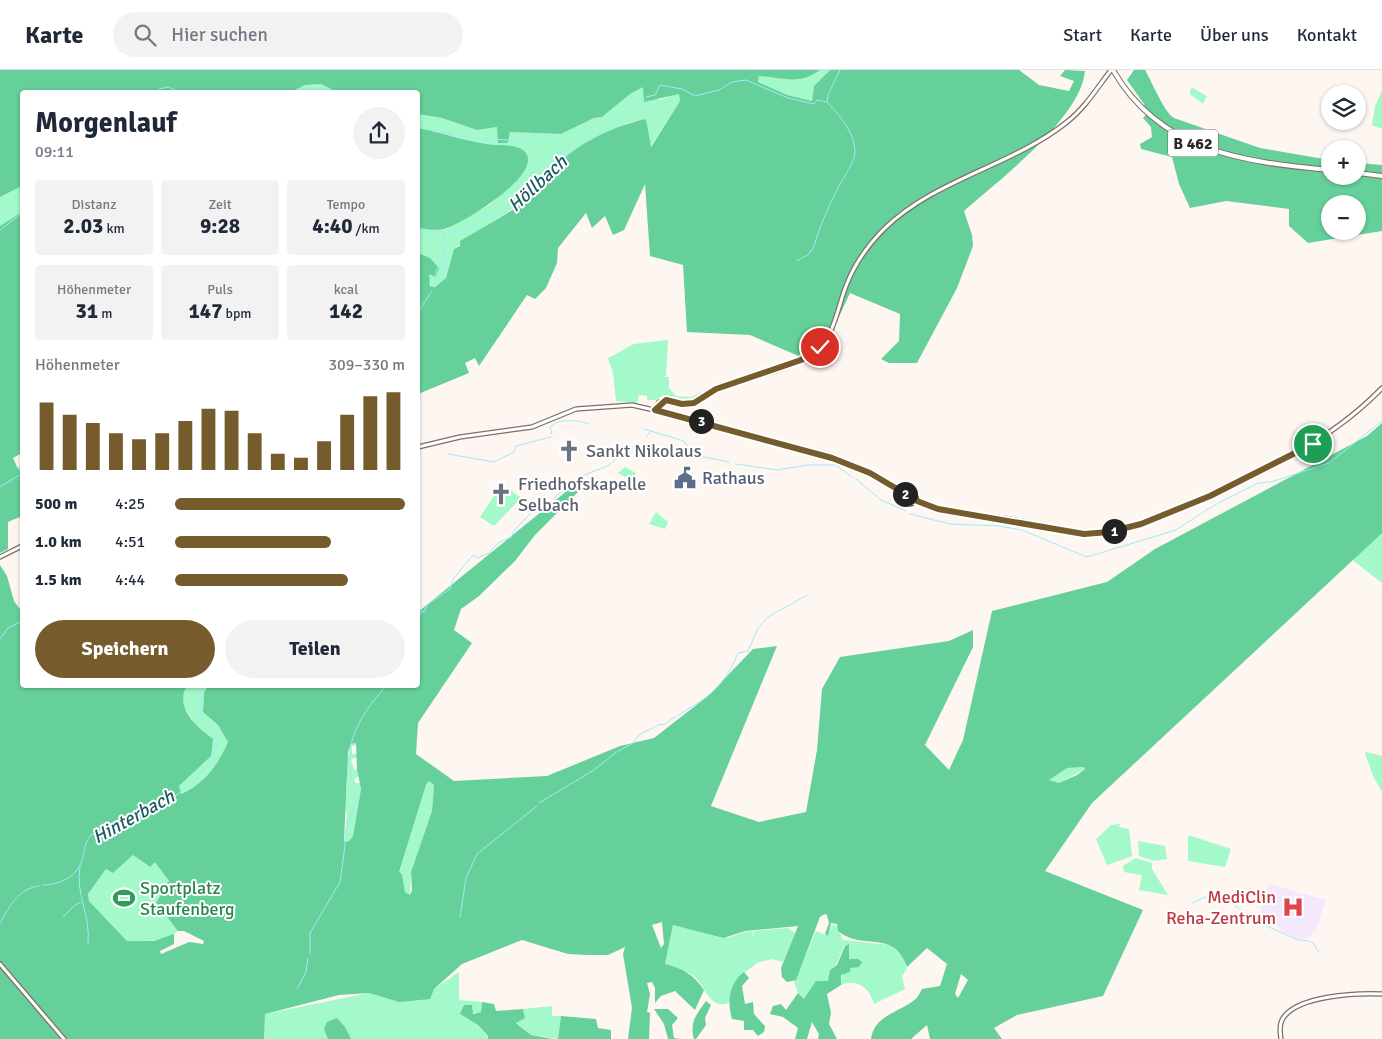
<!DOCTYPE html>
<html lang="de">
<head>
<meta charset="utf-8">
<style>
	:root { --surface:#fff; --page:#f2f2f3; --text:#1f2937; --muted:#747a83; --line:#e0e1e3; --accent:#765c2d }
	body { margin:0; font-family:Signika,sans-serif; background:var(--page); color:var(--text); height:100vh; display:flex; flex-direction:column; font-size:19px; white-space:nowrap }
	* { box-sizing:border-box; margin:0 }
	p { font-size:16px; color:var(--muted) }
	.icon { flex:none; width:28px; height:28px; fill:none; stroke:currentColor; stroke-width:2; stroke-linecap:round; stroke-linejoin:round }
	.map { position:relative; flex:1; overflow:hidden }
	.details { position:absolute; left:20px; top:20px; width:400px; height:598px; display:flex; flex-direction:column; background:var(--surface); border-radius:5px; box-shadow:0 1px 4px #0004 }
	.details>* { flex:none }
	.controls { position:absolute; left:1321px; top:15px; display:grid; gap:10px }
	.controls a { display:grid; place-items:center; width:45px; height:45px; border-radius:50%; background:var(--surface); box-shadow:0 1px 4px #0004; font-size:25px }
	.pin { position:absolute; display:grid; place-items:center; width:42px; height:42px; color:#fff; margin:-21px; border:2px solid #fff; border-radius:50%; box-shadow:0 1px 5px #0007 }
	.km { position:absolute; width:25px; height:25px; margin:-12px; border-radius:50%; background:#222; color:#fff; font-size:14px; line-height:25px; text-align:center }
	.round { display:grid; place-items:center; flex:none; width:52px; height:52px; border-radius:26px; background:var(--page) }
	.headline { display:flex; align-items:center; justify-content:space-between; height:85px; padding:0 15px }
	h1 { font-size:28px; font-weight:800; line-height:38px }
	.stats { display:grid; grid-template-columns:repeat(3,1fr); gap:8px; height:85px; padding:5px 15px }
	.stats div { display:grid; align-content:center; border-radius:5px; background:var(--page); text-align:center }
	.stats b { font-size:21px; font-weight:800 }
	.stats small { font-size:14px; font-weight:400 }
	.stats p { font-size:14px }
	.chart { height:140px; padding:10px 15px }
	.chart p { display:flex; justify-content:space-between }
	.chart svg { width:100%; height:90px; margin-top:5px; stroke:var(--accent); stroke-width:6 }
	.button { display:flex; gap:10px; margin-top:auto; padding:10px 15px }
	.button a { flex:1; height:58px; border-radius:30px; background:var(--accent); color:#fff; font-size:20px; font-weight:800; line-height:58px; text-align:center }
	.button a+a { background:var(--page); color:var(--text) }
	ul { padding:0 15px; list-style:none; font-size:16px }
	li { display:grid; grid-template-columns:80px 60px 1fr; align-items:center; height:38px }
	li i { height:12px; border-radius:6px; background:var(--accent) }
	header { display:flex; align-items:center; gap:30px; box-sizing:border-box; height:70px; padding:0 25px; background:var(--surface); border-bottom:1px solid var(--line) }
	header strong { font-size:24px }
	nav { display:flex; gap:28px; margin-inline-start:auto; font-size:18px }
	.search { width:350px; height:45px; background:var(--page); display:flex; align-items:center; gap:12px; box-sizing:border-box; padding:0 18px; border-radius:28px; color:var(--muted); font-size:19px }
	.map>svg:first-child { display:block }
</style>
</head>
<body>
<header>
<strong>Karte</strong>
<div class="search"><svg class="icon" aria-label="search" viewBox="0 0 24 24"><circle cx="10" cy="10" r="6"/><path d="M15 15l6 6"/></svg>Hier suchen</div>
<nav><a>Start</a><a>Karte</a><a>Über uns</a><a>Kontakt</a></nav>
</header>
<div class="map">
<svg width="1382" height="969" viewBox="0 0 1382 969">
	<rect width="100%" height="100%" fill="#fef6f1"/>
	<path fill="#f4e8fd" d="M1268 814 1326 830 1317 858 1309 867 1302 870 1282 863 1270 847 1259 845Z"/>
	<path fill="#a3f9c9" d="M820 0H830L814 16 812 31 787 25 758 12 759 6 812 5Z
		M321 14 337 22H291L305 15Z
		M644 16 660 30 679 23 680 31 650 77 646 49 628 53 592 71 561 92 533 124 454 179 446 208 435 217 431 216 421 184 418 183V158L443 160 448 158 489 135 516 112 511 76 484 74 418 58V44L442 48 477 60 497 57 508 73 510 62 561 64 594 48 602 47 630 24Z
		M1191 17 1207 26 1203 34 1190 24Z
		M1382 21V59L1372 55 1375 36Z
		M22 116V142L0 156V127Z
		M668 270 666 306 661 307H669V318L676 326 692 327 702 321 705 324C686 334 683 327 664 325L656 330H647V326L639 325 637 333 616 331 613 303 608 288 634 274Z
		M625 397 636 403 631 410 618 403Z
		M1382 408V513L1346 485Z
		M500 417 510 420 521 428 494 456 480 447Z
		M656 442 668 452 665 459 649 454Z
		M187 615H209L204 622 203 642 218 655 228 672C218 695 204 714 180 724L179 716 190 705 196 656 184 637 182 623Z
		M356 673 357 675 352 676V684H357V688L351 689 354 700 357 699 359 706 354 710 356 713H360L361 719 353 766 349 771 344 772 347 744 344 731 347 719 346 695 351 674Z
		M1366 682 1382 686V722L1373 706 1365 683Z
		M1084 697 1085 699 1059 713 1048 710 1067 698Z
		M429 711 434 715 432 741 411 802 410 825 405 822 402 804 399 802 426 715Z
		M1120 754 1119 757 1129 759 1132 786 1107 795 1096 769 1111 755Z
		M1188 765 1231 779 1225 797 1188 791Z
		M1138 771 1165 776 1167 789 1154 791 1139 786Z
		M133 785 149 797 155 791 169 811 156 833 178 861C165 873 143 871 127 871L89 831 88 824 106 799 113 803Z
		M1136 788 1152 793V799L1168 825 1139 820 1142 805 1124 802 1123 796Z
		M673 855 728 868 744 862 753 861 751 873 754 861 788 858 795 863 783 892 772 889 756 893 751 886 756 894C739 906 731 912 730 932 712 942 705 917 695 907 688 901 674 897 665 894Z
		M831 855 837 856 843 870 890 875 902 884 907 899 902 906 905 919 874 934C870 918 857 908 841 915 841 900 850 889 849 874L844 876 836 895 830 900 829 911 804 929 798 923 794 912 816 861 828 866Z
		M459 902V930L482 932 481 942 460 944 478 955 488 967V969H264L265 944 369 923 399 932 434 919Z
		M552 936V946H561L558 969 531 965 516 952 525 948 523 939Z"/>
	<path fill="#65d099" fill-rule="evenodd" d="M0 0H820C798 16 782 7 759 6L758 12 787 25 812 31 814 16 830 0H1019L1039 15 1069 21 1074 11 1060 6 1065 0 1085 1C1081 48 999 110 964 141L972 165 973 176 957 218 917 293H889L881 289 899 271 900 244 850 223 817 294 750 265 687 262 683 195 650 186 645 114 624 160 613 165 605 146 592 158 586 143 558 178 557 193 546 218 535 229 527 225 479 296 475 288 465 293 469 303 418 324V183L430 188 439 198 436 207 429 204 430 216 435 217 446 208 454 179 460 176V171C484 157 509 144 531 126 543 116 550 102 561 91 583 71 617 55 646 49L651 77 680 31 679 24 644 32 643 17 630 24 602 47 594 48 561 64 510 62 508 73H498L497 57 477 60 442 48 418 44V22H337L321 14 305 15 291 22H22V116L0 127Z
		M1134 0H1145C1152 12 1164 42 1174 48L1260 78 1330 90V106H1358V93L1382 95V161L1308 173 1289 156V139L1226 131 1190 138 1179 114 1172 87 1141 79 1140 74 1152 67 1151 57 1143 48 1146 45 1144 34 1127 10ZM1330 134H1358V161H1330Z
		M418 58C444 63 470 73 496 75 504 75 516 75 523 80 550 101 461 155 444 159 437 161 426 159 418 158Z
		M22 142V383L13 388 18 399 22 398V446L8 452V479L0 483V156Z
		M1382 353V463L1092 733 1045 801 1143 840 1103 926 1017 945 994 958 1002 969H930L927 955 911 969H871C874 946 897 943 913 931 917 929 920 923 922 919L940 916 947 894 927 878 907 897C894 858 864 882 838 861L837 854 831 853 828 866 825 864 829 853 827 845 825 844 820 847 796 910 787 912 782 907 781 898 798 856 745 861 724 868 673 855 665 894C684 899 693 904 704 920L695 940 675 921 661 926 655 933V918L652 912 647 913 650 924 647 942 650 943 649 969H628L632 938 623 884 625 877 608 885H588L568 884 522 870 462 894 434 919 430 929 399 932 369 923 339 925 265 944 264 969H0V495L7 506 14 531 22 542V615H187C174 637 196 657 213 669L211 686 179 716 181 724C204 714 218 695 228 672L218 655 203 642 204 622 209 615H418V542L573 416 582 418 535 465 515 491 479 526 461 539 454 560 472 573 418 653 416 684 454 711 547 706 620 676 654 668 708 626 753 579 777 576 711 736 759 752 806 742 817 680 822 619 840 587 949 571 973 560V577L925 675 949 700 963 670 992 541 1107 512 1155 479 1367 366ZM356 673 357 699 361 719 353 766 349 771 344 772 348 682 351 674ZM1084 697 1085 699 1077 705 1059 713 1049 710 1067 698ZM429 711 434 715 432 741 411 802 412 820 410 825 405 822 402 804 399 802 426 715ZM133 785 150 797 155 792 169 811 156 833 178 861H184L204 871 203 874 189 872 161 884 160 881 174 874V864L154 871H127L89 831 88 824 106 799 113 803ZM662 852 664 874 661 878 652 855ZM961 904 968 910 958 928 955 924Z
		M849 874V889H858L862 892 859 897 850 898V902L841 905V915L827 924 831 943 829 954 837 969H818L819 964 812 952 807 969H795L798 958 783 947 770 944 773 936 781 934 786 940 798 923 804 929 816 911H828L830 900 837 895 845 876Z
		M744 902 749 908 742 916 745 934 753 932 754 944 765 956 764 962 758 966 753 960H744V951L732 949C727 932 729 913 744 902Z
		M706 931 711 935 705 948 706 955 696 969H694C689 952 697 944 706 931Z
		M482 932 494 934 496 941 523 939 525 948 516 953 531 965 553 969H488V966L478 955 460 944 464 935H472L473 944 481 942Z
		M654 939H668L678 948 672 955 674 968 680 969H668L664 954Z
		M561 946 596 949 598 958 611 960V969H558Z
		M337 948 345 957 351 969H328L324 959 327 952Z"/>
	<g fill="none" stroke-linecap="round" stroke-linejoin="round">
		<path stroke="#9febf8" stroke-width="1" d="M159 19 168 17 180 22
			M646 27 655 25 660 15 682 19 695 26 719 20 732 12 746 10 788 28 814 34 817 30 827 32 828 25 840 0
			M418 56 469 67
			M474 68 524 71 538 63 545 64 565 85
			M0 160 22 143
			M449 162C470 160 471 158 486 145L501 146 509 140 507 136C521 132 549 99 561 87L564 88 573 79 613 57 619 47 642 28
			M418 164 432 160 444 162 446 185 443 210
			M797 191 809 184 814 176C820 156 829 135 839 116 844 106 855 93 855 81 854 62 840 46 828 33
			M434 217 437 199 445 180
			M418 242 432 221
			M644 359 684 371 694 385 729 392
			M552 364 550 357C559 348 578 350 589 354
			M646 367 650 362
			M448 384 494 392 514 382 516 376 551 367
			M622 386 631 384
			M736 394 777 400 808 395H836L852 407
			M856 409 881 430 906 441
			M0 417 21 404 18 398 22 395
			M910 444 950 454 999 456 1022 460 1087 487 1176 460 1213 436 1258 413 1271 412 1329 393 1382 351
			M418 539 424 542 427 535 450 519 453 509 473 485 477 488 489 483 498 473 511 467 516 458 536 438 545 440 555 432V427C565 419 574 411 585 405 598 398 606 400 616 389
			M418 548 422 542
			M0 569 8 558 22 551
			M351 704C343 670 365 639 387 615
			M353 710 354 713
			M539 733 594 700 615 683 633 673 639 665 660 654 663 655C698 631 721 626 738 583L748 581 758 558 768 547 807 525
			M80 796C75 825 91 844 88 874
			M43 815C57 815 73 809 80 795 85 785 83 774 91 765 104 757 121 756 135 749 170 733 208 708 219 670L200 646 202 615
			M1192 833 1205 827H1225L1253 850 1298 870 1309 871 1313 873 1319 882
			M63 847 75 835 81 832
			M460 847 466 808 477 784 537 736
			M0 853C9 837 19 818 39 816
			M310 883V863L340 812 348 754 354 735 359 729V721
			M297 919 306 902 308 888"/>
		<g stroke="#7c7069" stroke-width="5.5">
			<path id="tertiary" d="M655 340 659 332C670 328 680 336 692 333 702 332 709 322 718 318 747 307 781 303 808 287 834 272 836 242 846 216 854 195 868 175 884 159 935 109 1012 96 1067 52 1085 38 1097 18 1111 0
				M0 894 64 969
				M1281 969C1280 963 1279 956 1282 950 1295 925 1358 923 1382 924"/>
		</g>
		<g stroke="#7c7069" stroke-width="5.5">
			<path id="secondary" d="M418 377 460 367 532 357 576 339 632 335 711 353 760 369 832 387 870 403 909 426
				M909 426 915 425 917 431C951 444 986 445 1021 451 1047 456 1073 465 1099 464 1128 462 1152 448 1178 438 1251 408 1326 376 1382 318
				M909 426 908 431 911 434 917 431
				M0 487 22 476"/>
		</g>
		<g stroke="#7c7069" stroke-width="6">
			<path id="primary" d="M1113 0C1160 82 1244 92 1330 100
				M1358 103 1382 106"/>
		</g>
		<use href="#tertiary" stroke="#fff" stroke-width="3"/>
		<use href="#secondary" stroke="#fff" stroke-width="3"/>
		<use href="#primary" stroke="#fff" stroke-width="4"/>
	</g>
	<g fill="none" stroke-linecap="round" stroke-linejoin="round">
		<g stroke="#fff" stroke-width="10">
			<path id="route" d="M820 277 801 290 716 319 694 333 682 334 666 330 655 340 832 388 870 403 909 426 915 425 917 431 938 439 1084 464 1109 462 1141 454 1210 426 1313 374"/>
		</g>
		<use href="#route" stroke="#765c2d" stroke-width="6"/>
	</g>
	<defs>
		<g id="church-bare" transform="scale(1.725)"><path d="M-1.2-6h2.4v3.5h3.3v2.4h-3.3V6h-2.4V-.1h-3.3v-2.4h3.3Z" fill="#6b7280" stroke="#fff" stroke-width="2.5" paint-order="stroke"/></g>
		<g id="civic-bare" transform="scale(1.725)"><path d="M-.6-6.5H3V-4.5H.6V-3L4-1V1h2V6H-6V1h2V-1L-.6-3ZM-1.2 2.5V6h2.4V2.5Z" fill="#5c6f8a" stroke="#fff" stroke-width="2.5" paint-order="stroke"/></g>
		<g id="stadium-bare" transform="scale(1.725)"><path d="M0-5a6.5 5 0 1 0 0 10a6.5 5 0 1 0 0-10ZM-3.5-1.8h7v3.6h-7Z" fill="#2e9e5b" stroke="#fff" stroke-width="2.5" paint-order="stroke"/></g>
		<g id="hospital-bare" transform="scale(1.725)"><path d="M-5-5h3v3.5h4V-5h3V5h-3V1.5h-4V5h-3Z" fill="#e0444e" stroke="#fff" stroke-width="2.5" paint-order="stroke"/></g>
	</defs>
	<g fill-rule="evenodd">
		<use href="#church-bare" x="569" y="381"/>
		<use href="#civic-bare" x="685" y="408"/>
		<use href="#church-bare" x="501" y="424"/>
		<use href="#stadium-bare" x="124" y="828"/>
		<use href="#hospital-bare" x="1293" y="837"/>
	</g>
	<g text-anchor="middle" stroke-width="4" stroke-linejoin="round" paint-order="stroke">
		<rect fill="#fff" stroke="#6b6866" stroke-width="1" x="1168" y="59.5" width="50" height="27" rx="4"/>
		<g font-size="16" font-weight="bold" fill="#2c2724">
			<text x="1193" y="79">B 462</text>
		</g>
		<g font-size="18" fill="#5b616d" stroke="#fff" text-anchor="start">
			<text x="586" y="387">Sankt Nikolaus</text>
			<text x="518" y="420">Friedhofskapelle<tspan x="518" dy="21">Selbach</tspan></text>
		</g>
		<g font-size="18" fill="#4e5e75" stroke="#fff" text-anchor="start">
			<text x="702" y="414">Rathaus</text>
		</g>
		<g font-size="18" fill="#27864d" stroke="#fff" text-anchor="start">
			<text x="140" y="824">Sportplatz<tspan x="140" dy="21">Staufenberg</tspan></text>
		</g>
		<g font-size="18" fill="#be3a42" stroke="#fff" text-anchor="end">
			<text x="1276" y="833">MediClin<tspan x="1276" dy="21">Reha-Zentrum</tspan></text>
		</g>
		<g font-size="19" font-style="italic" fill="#1f5d66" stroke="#fff">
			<text transform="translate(537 113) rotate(-43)" y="7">Höllbach</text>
			<text transform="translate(133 746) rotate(-29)" y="7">Hinterbach</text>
		</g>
	</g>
</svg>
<div class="controls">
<a><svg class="icon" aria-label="layers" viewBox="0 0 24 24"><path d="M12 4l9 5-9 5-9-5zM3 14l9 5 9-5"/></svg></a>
<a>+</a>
<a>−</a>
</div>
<div class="pin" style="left:1313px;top:374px;background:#1e9e55"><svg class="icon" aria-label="arrive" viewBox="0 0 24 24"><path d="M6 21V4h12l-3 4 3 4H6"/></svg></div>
<div class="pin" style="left:820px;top:277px;background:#d93025"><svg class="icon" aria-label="check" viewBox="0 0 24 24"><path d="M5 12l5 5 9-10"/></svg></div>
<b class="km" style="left:1114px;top:461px">1</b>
<b class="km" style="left:905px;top:424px">2</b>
<b class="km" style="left:701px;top:351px">3</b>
<section class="details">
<div class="headline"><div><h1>Morgenlauf</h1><p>09:11</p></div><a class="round"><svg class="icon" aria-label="share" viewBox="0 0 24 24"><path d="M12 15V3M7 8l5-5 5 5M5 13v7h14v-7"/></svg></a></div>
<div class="stats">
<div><p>Distanz</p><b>2.03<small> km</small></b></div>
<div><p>Zeit</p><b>9:28</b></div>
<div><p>Tempo</p><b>4:40<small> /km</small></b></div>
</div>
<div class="stats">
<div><p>Höhenmeter</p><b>31<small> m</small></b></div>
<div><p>Puls</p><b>147<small> bpm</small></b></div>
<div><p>kcal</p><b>142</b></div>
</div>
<div class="chart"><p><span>Höhenmeter</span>309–330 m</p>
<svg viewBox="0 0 160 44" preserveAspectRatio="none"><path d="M5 44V11M15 44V17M25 44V21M35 44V26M45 44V29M55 44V26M65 44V20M75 44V14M85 44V15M95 44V26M105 44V36M115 44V38M125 44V30M135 44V17M145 44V8M155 44V6"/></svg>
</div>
<ul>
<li><b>500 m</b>4:25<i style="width:100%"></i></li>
<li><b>1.0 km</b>4:51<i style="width:68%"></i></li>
<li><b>1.5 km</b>4:44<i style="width:75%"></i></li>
</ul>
<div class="button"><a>Speichern</a><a>Teilen</a></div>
</section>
</div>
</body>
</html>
